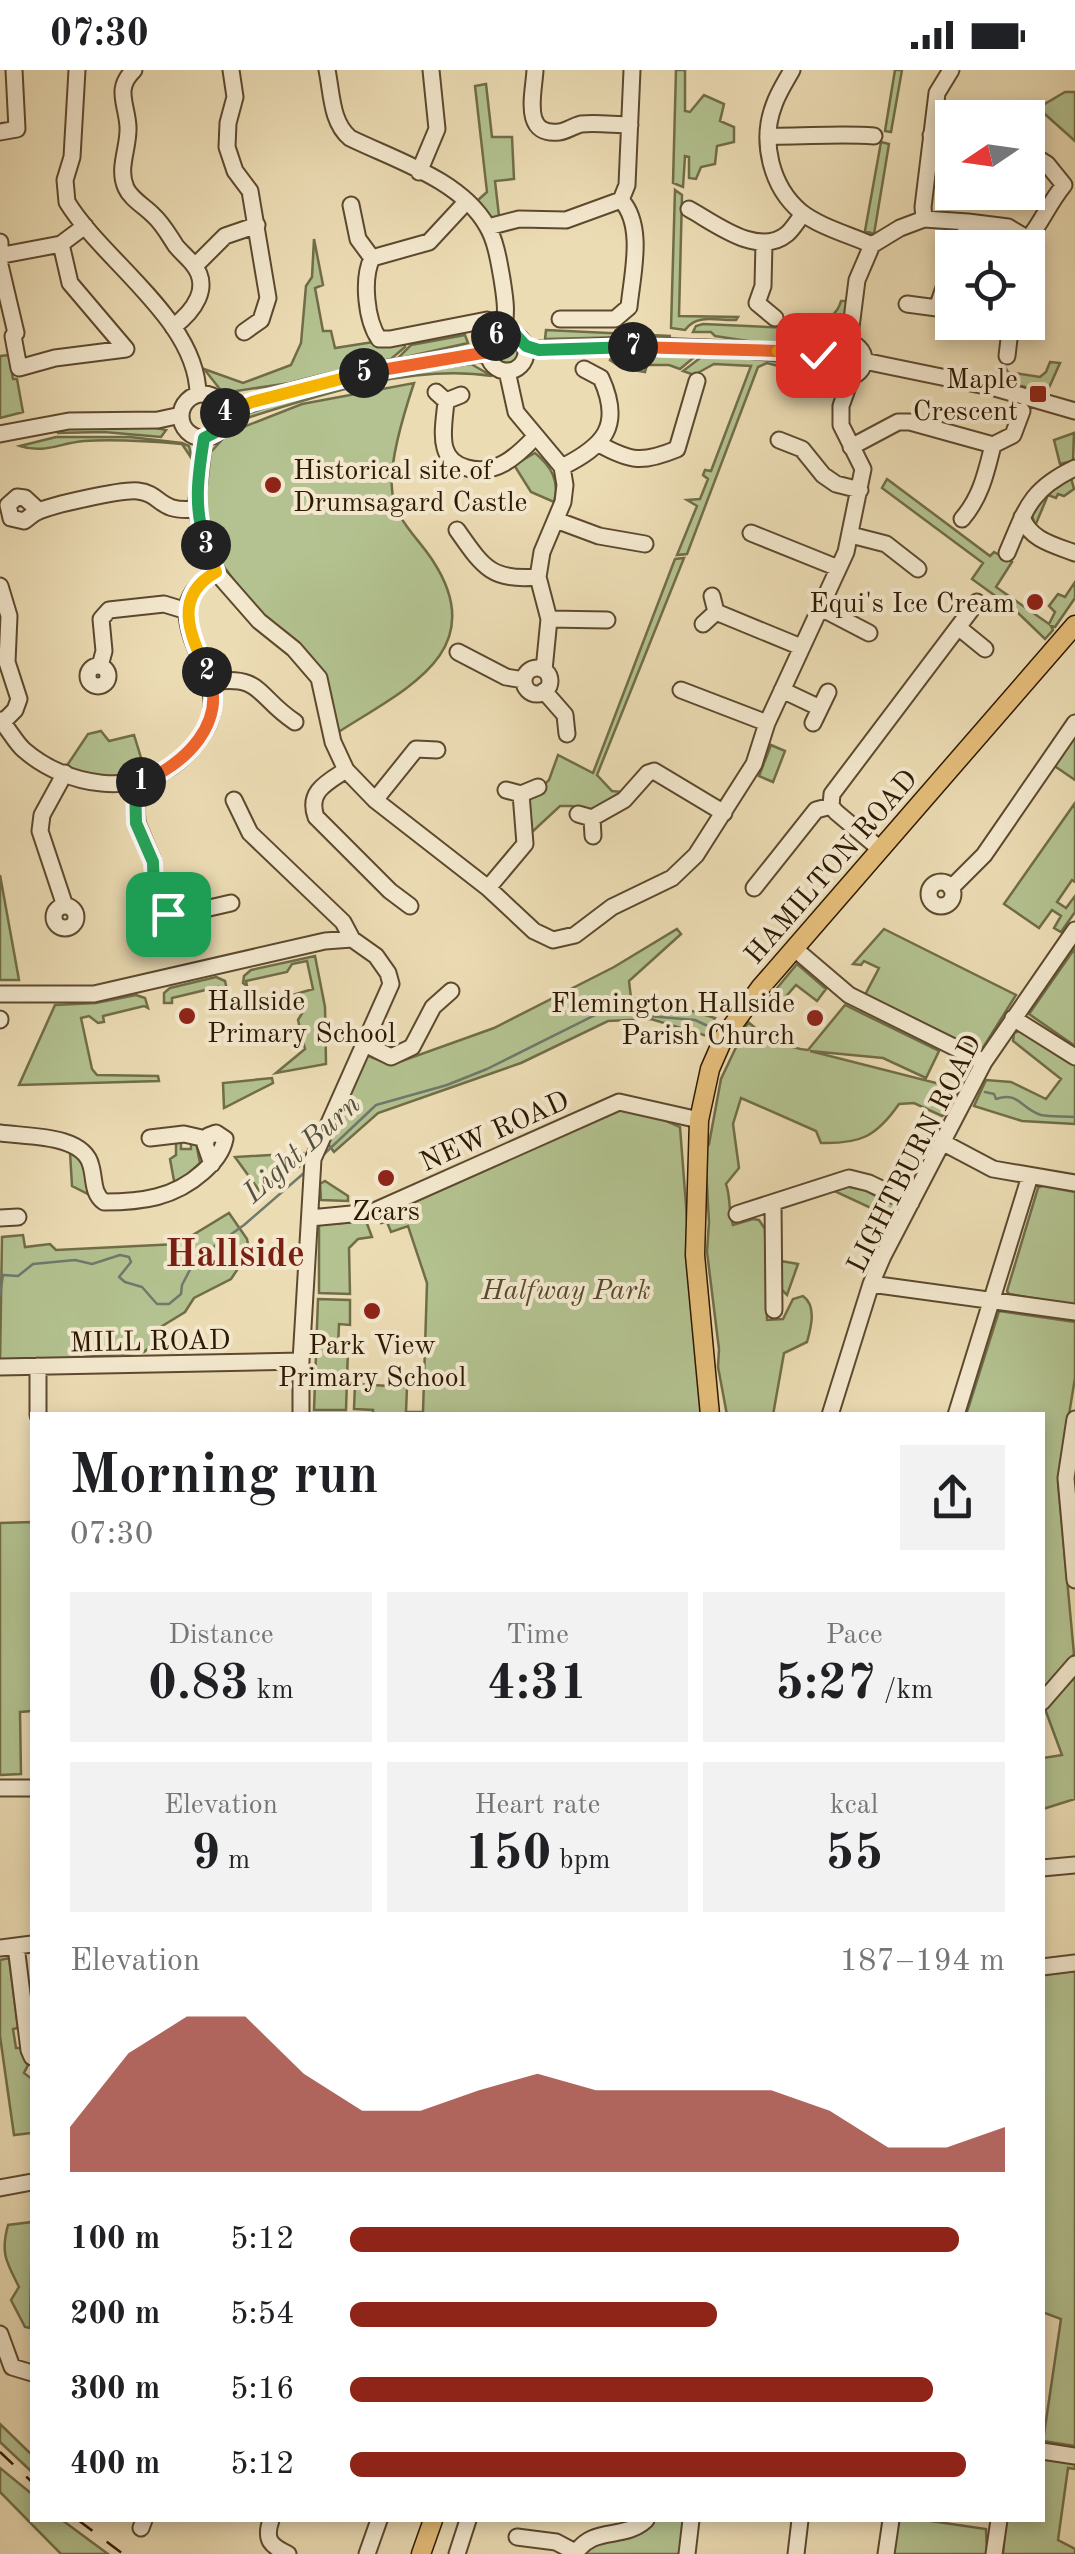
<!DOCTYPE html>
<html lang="en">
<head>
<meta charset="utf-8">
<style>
	:root { --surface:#fff; --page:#f2f2f2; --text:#202124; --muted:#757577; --accent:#8f2418 }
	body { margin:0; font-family:"Old Standard TT",serif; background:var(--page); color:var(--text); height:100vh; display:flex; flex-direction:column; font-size:38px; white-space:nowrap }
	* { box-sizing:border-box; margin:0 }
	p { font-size:32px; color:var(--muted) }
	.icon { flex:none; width:55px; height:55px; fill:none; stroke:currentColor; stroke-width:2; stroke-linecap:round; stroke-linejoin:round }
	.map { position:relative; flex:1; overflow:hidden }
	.sheet { position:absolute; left:30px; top:1342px; width:1015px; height:1110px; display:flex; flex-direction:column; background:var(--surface); border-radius:0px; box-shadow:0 5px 15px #0003 }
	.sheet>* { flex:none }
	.needle { width:65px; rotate:257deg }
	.fabs { position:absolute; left:935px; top:30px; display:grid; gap:20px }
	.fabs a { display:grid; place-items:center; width:110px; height:110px; border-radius:0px; background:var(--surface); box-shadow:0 5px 15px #0003; font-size:50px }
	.pin { position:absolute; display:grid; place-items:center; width:85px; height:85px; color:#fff; margin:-42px; border-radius:20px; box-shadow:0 5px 15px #0006 }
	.km { position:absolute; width:50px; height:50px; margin:-25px; border-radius:50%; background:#222; color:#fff; font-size:28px; line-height:50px; text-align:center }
	.round { display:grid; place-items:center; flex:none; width:105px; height:105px; border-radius:0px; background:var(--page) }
	.head { display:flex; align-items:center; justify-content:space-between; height:170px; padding:0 40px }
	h1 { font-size:55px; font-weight:800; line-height:75px }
	.stats { display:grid; grid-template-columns:repeat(3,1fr); gap:15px; height:170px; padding:10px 40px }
	.stats div { display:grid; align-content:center; border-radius:0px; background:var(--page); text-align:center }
	.stats b { font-size:50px; font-weight:800 }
	.stats small { font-size:28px; font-weight:400 }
	.stats p { font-size:28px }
	.chart { height:280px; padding:20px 40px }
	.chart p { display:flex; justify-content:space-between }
	.chart svg { width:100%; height:180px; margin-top:10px; fill:var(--accent); opacity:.7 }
	ul { padding:0 40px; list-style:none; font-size:32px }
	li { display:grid; grid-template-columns:160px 120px 1fr; align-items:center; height:75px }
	li i { height:25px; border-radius:12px; background:var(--accent) }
	.status { display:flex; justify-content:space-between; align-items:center; height:70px; padding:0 50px; background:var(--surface); direction:ltr }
	.status svg { height:28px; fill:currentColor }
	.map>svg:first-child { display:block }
</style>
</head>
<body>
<div class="status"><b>07:30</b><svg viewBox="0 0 49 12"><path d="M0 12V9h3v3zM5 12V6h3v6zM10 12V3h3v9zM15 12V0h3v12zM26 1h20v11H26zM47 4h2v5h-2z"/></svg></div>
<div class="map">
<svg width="1075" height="2484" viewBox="0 0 1075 2484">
	<rect width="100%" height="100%" fill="#ecdcb4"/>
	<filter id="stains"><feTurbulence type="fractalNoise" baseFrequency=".002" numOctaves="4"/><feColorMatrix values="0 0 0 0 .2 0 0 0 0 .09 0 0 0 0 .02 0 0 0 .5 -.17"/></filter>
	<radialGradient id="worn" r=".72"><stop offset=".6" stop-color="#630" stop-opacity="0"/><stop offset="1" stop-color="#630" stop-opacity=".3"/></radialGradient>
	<path fill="#b3c290" stroke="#706d48" stroke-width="2.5" d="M676 0H685V41L690 42 704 25 724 34 720 51 734 57V72L717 76 715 94 701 97 696 109 689 108V87L685 86 683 117 673 113Z
		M895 0H902L891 62 885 61Z
		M486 14 492 67H512L514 109 495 111 499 146 491 149 477 131 487 122 475 16Z
		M1065 22H1075V71L1038 38Z
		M881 72 889 74 874 164 865 161Z
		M675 120 682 125 679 246 738 247 736 250C717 251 697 243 685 260L671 258Z
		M314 169 323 215 315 218 323 261H331L335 278 373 272 383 277 405 274V277L391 289 290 313 223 323 204 299 243 313 291 295 301 273 306 216 312 207Z
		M841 231H850L844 247 835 254 781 252 776 247C800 250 833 260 841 231Z
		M703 254 813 259 814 273 773 275 715 266 711 262H693L696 256Z
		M546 260 671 266 545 269Z
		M465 265 468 273 397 289 411 275Z
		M493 282a14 14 0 1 1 28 0a14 14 0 1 1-28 0Z
		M680 284H698L680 299 669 295H647L645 302 622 298 610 290 613 285 642 288Z
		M9 285 13 309H17L23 342 0 348V286Z
		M704 285 798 293 792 294 790 299 767 293 758 297 687 484 677 485 697 436 687 430 700 429 708 409 703 405 705 400 711 401 751 296 714 294 694 305 683 301Z
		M1050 292 1060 293 1047 322 991 309 1004 295 1008 302 1040 307 1046 302Z
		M471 294 492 306C412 294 323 324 247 348L242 347 260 336 372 308 383 309 392 304Z
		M414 313C405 340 389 391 392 419 394 450 418 467 433 491 493 583 401 621 337 663L327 613 246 527 222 494 204 440 203 412 210 383 228 363 302 334Z
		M74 356H146L166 360 161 367 104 362 57 363Z
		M1074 363 1073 391 1060 394 1054 370Z
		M56 367H130L182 373 189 376 192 389 182 374C148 371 117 369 84 371 60 373 44 384 20 376Z
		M535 383C551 396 560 411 554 432L531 422 514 395Z
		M1071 408 1074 419 1064 426 1058 424 1056 428 1048 425 1035 456 1032 445 1045 425Z
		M887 409 990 486 994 482 1012 492 996 517 1049 554 1055 542 1049 536 1058 524 1065 527 1075 512V528L1055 557 1051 556 1053 560 1045 569 1016 541 972 509 983 493 882 418Z
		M684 488 597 705 612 721 622 722 588 742 572 736H560L532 762 529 729 549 710 558 685 593 703 675 489Z
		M101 661 109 671 134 665 147 707 133 711 64 700 88 664Z
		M1075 663V710L1053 695Z
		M771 675 785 681 773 712 759 706Z
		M1075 733V812L1072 810 1057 832 1066 838 1075 826V842L1061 862 1054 858 1061 846 1052 840 1039 858 1004 834Z
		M0 805 19 910H0Z
		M677 859 681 864 629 911 631 928 672 935 715 948 707 966 651 949 608 951 521 993 378 1043 334 1082 328 1074 366 985 391 995 494 958 614 897Z
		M884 859 1016 925 981 981 865 925 879 898 864 891 861 895 853 894Z
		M1075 878V976L1029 944Z
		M315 886 325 937 326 994 276 1003 305 979 298 950 304 940 299 933H294L292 925 313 919 307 891 292 894 287 902 246 911 247 916 243 913 244 906 251 900Z
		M797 894 826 919 817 931 796 915 775 939 763 935Z
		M216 907 225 911 227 920 220 922 218 917 172 928V933H164V923L170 918Z
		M136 925 145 928 148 938 144 936 103 946 104 952 98 953 89 946 81 948 92 999 97 1005 158 1006 159 1011 19 1015 55 935 96 933Z
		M845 935 939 981 926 1008 883 988 810 981 960 1019 952 1040 942 1046 914 1033 899 1034C876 1067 860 1074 821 1073L816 1061 741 1028 733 1054 739 1098 726 1114C731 1128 728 1140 733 1155L753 1149 759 1150 765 1159 767 1250 783 1249 793 1229 803 1226C817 1236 811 1258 807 1272L784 1283 773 1345H727L718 1297 719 1279 707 1182 709 1152 705 1080 709 1074 721 1009 748 952C761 964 789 979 808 980Z
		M1019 961 1075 995V1054L1022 1051 974 1036 986 1010 1011 1012 1046 1029 1061 1009 1013 971 1014 963Z
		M272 1008 273 1013 224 1038 223 1013Z
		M619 1040 662 1049 680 1057 702 1345H373V1340L354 1339 355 1314 407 1317 406 1342H423L427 1213 408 1156 391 1162 387 1152 381 1153 379 1147Z
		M181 1069V1079H191V1069L196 1073 200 1093 175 1116 170 1089 176 1085V1071Z
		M70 1082C86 1089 86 1109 88 1124L72 1116Z
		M303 1083 299 1097 261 1123 235 1087Z
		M325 1111 348 1126V1131L321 1130 320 1114Z
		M845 1116 864 1120 894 1135 896 1145 886 1165 875 1160 884 1144 830 1119Z
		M1042 1116 1075 1122V1235L1009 1224 1007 1221 1038 1118Z
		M229 1143 247 1169 249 1180 243 1191 231 1209 194 1228 185 1242 159 1258 152 1275 144 1282 0 1294 2 1167 23 1165 25 1177 50 1174 56 1180 178 1174Z
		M366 1151 372 1167 358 1169 349 1178 350 1224 319 1223V1155Z
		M781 1191 798 1194 787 1225 781 1219Z
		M318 1229 350 1230V1255L339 1254 338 1278 348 1279 346 1340H314Z
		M999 1241 1075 1252V1308L1058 1412 1074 1584 1043 1624 1042 1345H966Z
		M32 1452V1641L20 1642 21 1704 0 1705V1453Z
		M1075 1607V1729L1043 1739V1688L1062 1685 1045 1639Z
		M9 1888 18 1958 13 1959 16 1978H21L28 1995 24 2003 32 2009V2063L14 2065 0 1966V1890Z
		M1075 1901V2376L1043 2371 1061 2249 1042 2242 1043 1905Z
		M32 2152 30 2258 25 2257 11 2230 19 2217C7 2193 0 2184 8 2155Z
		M0 2354 32 2385V2402L0 2372Z
		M1043 2389 1075 2394V2399L1068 2398 1058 2470 1075 2479V2484H1003L1006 2450H1042Z
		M0 2398 32 2424V2450H62L108 2484H61L0 2422Z
		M653 2450H687L683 2484H583C600 2458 627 2481 653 2450Z
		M898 2450H924L986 2459 987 2484H893Z"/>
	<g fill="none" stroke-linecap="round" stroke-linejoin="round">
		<path stroke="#6f796d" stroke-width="2.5" d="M985 1022 994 1024 996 1029C1019 1021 1021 1039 1041 1045 1051 1047 1064 1046 1075 1047
			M321 1087 376 1035 447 1015 487 999 605 940 634 939 648 946 695 950 710 957
			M0 1225 3 1205 18 1206 33 1194 75 1190 92 1194 120 1185 129 1187 131 1192 119 1207 125 1212 142 1217 157 1234H169L181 1224 182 1215 195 1190 244 1155 304 1103"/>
		<g stroke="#5d492e" stroke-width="19">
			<path id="minor" d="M77 0 72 87 65 110 67 132C103 191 197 250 198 324
				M134 0C114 19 127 34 128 57 129 78 117 98 126 118 131 129 144 136 153 145 163 154 168 164 176 176 181 182 187 187 192 193 213 217 193 242 173 257
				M231 0 235 27 228 53 227 77 235 101 250 121 268 228 261 250 244 262
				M327 0C332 24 331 52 350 68 395 90 461 110 487 156 496 171 499 192 502 209 505 228 508 245 502 263
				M535 0C534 23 521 66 559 62 567 61 573 56 581 54 596 52 615 55 630 55
				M792 0C786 11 778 23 774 35 760 71 771 117 801 142 820 157 850 165 872 175
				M0 62 17 59 14 0
				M931 65 952 68
				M768 66C803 67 838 63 874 66
				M1028 82 1047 94 1064 115C1049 133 1042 152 1028 169
				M419 102 437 59 431 0
				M467 131 429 172 372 188C362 209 366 250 379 269H390L487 250
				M351 135 358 169 372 188
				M689 139C715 153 758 188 787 164 793 159 798 150 803 144
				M924 149 923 137 937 23 951 0
				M488 157 519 149 566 150 621 130 627 115 632 0
				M0 172V195L16 263 13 266 19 298 55 288 126 279 70 213 61 174
				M961 178 968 152
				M3 185 61 174 85 156
				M195 196 225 166 257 155
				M757 233 763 216 764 173
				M757 233 775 248
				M907 234 937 238 952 195
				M560 249H615L629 237C632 205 645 156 621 130
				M488 282a19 19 0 1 1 38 0a19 19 0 1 1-38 0Z
				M830 290a17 17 0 1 1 34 0a17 17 0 1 1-34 0Z
				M843 273 851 257 857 210 872 175 900 158 924 149 968 152 1008 157 1028 169 1031 188 1028 199
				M526 277C553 283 583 277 612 276 685 275 757 281 830 286
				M1007 286 1011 252
				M864 291 995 318 1075 341
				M507 301 516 342 562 397 565 415 563 432 542 482 538 507 549 549 544 600
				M436 322 446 331 461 325
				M181 346a22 22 0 1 1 44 0a22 22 0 1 1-44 0Z
				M446 331C445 345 441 364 445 378 448 389 456 395 467 398 495 406 516 387 534 368
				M225 343C309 311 399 295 488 283
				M0 364 69 351 158 350 181 345
				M204 368 196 439 216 502 259 551 294 579 319 608 333 672 346 700 375 730 488 818 534 861 553 870 575 865 612 837 672 808 696 785 754 694 767 653 846 482 863 399 841 355V336L851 308
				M779 370 802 379 823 405 836 414 860 420
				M599 374C631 392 643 393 677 379L697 311
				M993 375 1013 365 1022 341
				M851 377 898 352H910L993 375C986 403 981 427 962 449
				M562 397C604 376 623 356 601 308L584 299
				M38 440 25 428 17 427 8 435 11 448 24 451C29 448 32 444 37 442 51 435 123 419 138 421 163 424 157 443 196 439
				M1022 447C1030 470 1054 475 1075 483
				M556 450 599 466 645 474
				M457 460C483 497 491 511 538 507
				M751 463 838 498
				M851 465 886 474 918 499
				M1007 483C1026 439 1029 420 1075 398
				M0 516 9 546 7 592 19 629 15 640 3 652
				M821 538 869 563
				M716 542 801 577
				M549 549 607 550
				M703 554 716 542 712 526
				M958 557 985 579
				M458 582 506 607 524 610
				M88 606a10 10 0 1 1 20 0a10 10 0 1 1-20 0Z
				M100 596 104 581 101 549 109 540 164 534 187 541
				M524 611a13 13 0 1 1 26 0a13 13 0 1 1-26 0Z
				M212 612C262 604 257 627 295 652
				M681 620 767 653
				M782 620 820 638
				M544 621 565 645 567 664
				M0 650C9 659 15 672 24 680 67 717 136 728 180 690 193 678 211 658 212 639 215 604 189 578 187 544 186 524 201 511 216 502
				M813 653 828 622
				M346 700C326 713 307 722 316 747L390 821 410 836
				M65 703 42 745 40 761 65 836
				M135 714 137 753 153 791 154 822 159 835 169 844H183L231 833
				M506 720 521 724 538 717
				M234 730 250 763 343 852 352 869 376 886 388 903 391 914 313 1089 301 1291V1345
				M375 730 416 679 437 680
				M578 744 592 748 593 766
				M592 748 624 730 648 703 654 701 724 743
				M880 779 836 742 831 736 832 724 977 532
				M929 824a12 12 0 1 1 24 0a12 12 0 1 1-24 0Z
				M488 818 525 774 521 724
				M754 818 816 740 831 736
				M951 818 984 785 1075 653
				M54 847a11 11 0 1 1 22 0a11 11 0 1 1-22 0Z
				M795 879 849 925 984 992
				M0 924H94L325 871 352 869
				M1013 948 1075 987
				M0 950V949
				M363 973 391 987 412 977 433 937 451 921
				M0 1063C27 1067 84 1064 91 1096 95 1110 92 1123 104 1132 142 1132 174 1128 203 1102 214 1092 222 1083 225 1069L216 1063 208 1066 205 1074 212 1094
				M150 1068 184 1064 206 1069
				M942 1072 993 1099 1075 1113
				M773 1133 774 1240
				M737 1144 849 1108 869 1113 911 1133
				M0 1148 18 1147
				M310 1148 372 1142 619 1032 699 1050
				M871 1214 1075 1242
				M38 1296V1345
				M0 1297 301 1291
				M830 1345 871 1214 883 1186 984 992 1075 860
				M956 1345 1030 1106
				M1075 1349 1066 1408 1075 1510
				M1042 1632 1075 1594
				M0 1718H32
				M1042 1798 1075 1795
				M16 1876 29 1980 32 1987
				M0 1878 32 1874
				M1042 1897 1075 1893
				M0 2118 32 2112
				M0 2264 12 2297 32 2303
				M1042 2381 1075 2386
				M271 2450C264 2470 271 2476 288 2484
				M141 2458 144 2450
				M517 2467 556 2472 575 2482
				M367 2484 379 2450
				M457 2484 468 2450
				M575 2484C593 2455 623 2471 646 2450
				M687 2484 691 2450
				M796 2484 800 2450
				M886 2484 891 2450
				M994 2484 999 2450"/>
		</g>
		<g stroke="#2d1801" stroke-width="21">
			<path id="major" d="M710 1345 695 1185 699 1050 710 999 724 967 760 918 1075 555
				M421 2484 433 2450"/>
		</g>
		<use href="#minor" stroke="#f3e8ce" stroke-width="15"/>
		<use href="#major" stroke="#e6be7a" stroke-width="18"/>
		<path stroke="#2d1801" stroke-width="2.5" stroke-dasharray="18 18" stroke-linecap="butt" d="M0 2382 32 2412
			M78 2450 123 2484"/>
	</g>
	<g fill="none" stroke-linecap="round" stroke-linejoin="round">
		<g stroke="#fff" stroke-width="20">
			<path id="split-1" d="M141 712 135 714 136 753 153 792 154 822 159 835 168 844"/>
		</g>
		<g stroke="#fff" stroke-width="20">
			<path id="split-2" d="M141 712C184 696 230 651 207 602"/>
		</g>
		<g stroke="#fff" stroke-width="20">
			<path id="split-3" d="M206 475 216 502C172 527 190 564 207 602"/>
		</g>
		<g stroke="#fff" stroke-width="20">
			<path id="split-4" d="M206 475C193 438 198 405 204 368L220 360 225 343"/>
		</g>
		<g stroke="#fff" stroke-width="20">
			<path id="split-5" d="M225 343 252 332 364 303"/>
		</g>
		<g stroke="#fff" stroke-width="20">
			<path id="split-6" d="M364 303 488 282 496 266"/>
		</g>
		<g stroke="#fff" stroke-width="20">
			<path id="split-7" d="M496 266 514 263 526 276 539 280 633 277"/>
		</g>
		<g stroke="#fff" stroke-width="20">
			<path id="split-8" d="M633 277 778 281"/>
		</g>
		<g stroke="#fff" stroke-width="20">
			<path id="split-9" d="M778 281 818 285"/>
		</g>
		<use href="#split-1" stroke="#22a559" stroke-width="12"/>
		<use href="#split-2" stroke="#f0652b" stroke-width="12"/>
		<use href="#split-3" stroke="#f5b400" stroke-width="12"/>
		<use href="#split-4" stroke="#22a559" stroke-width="12"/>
		<use href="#split-5" stroke="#f5b400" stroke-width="12"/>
		<use href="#split-6" stroke="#f0652b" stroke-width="12"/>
		<use href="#split-7" stroke="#22a559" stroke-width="12"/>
		<use href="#split-8" stroke="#f0652b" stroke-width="12"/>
		<use href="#split-9" stroke="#f5b400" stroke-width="12"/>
	</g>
	<g fill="#8f2418" stroke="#f3e8ce" stroke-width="4">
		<rect x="1028" y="314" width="20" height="20" rx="5"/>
		<circle cx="273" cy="415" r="10"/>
		<circle cx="1035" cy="532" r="10"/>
		<circle cx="187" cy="946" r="10"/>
		<circle cx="815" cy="948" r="10"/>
		<circle cx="386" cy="1108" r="10"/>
		<circle cx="372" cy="1241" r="10"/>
	</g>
	<g text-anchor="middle" stroke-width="8" stroke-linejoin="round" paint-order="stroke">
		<g font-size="28" fill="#2d1801" stroke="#f3e8ce" text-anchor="end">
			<text x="1018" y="318">Maple<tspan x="1018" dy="32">Crescent</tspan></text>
			<text x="293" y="409" text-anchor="start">Historical site of<tspan x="293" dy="32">Drumsagard Castle</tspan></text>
			<text x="1015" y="542">Equi's Ice Cream</text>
			<text x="207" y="940" text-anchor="start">Hallside<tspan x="207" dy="32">Primary School</tspan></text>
			<text x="795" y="942">Flemington Hallside<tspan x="795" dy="32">Parish Church</tspan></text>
			<text x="386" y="1150" text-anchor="middle">Zcars</text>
			<text x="372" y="1284" text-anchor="middle">Park View<tspan x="372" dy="32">Primary School</tspan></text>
		</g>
		<g font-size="28" fill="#2d1801" stroke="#f3e8ce">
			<text transform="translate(830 796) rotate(-49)" y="10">HAMILTON ROAD</text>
			<text transform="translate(494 1060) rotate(-24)" y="10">NEW ROAD</text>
			<text transform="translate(913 1083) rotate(-63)" y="10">LIGHTBURN ROAD</text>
			<text transform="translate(150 1270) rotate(-1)" y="10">MILL ROAD</text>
		</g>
		<g font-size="28" font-style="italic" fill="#554b2c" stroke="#f3e8ce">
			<text x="566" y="1229">Halfway Park</text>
		</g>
		<g font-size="30" font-style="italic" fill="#545140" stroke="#f3e8ce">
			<text transform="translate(301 1078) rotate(-42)" y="10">Light Burn</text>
		</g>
		<g font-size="38" font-weight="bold" fill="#7a1f14" stroke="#f3e8ce">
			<text x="235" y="1196">Hallside</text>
		</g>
	</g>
	<rect width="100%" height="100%" filter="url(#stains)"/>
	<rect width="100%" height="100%" fill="url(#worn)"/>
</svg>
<div class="fabs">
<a><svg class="needle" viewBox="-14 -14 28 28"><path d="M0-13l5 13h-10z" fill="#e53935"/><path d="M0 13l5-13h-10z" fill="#757577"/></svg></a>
<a><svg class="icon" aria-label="locate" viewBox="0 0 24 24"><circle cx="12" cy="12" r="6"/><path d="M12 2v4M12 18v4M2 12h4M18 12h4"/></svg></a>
</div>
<div class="pin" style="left:168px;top:844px;background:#1e9e55"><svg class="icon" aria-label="arrive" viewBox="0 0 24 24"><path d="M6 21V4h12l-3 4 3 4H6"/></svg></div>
<div class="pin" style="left:818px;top:285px;background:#d93025"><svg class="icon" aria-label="check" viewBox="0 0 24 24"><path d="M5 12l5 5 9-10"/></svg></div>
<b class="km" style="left:141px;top:712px">1</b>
<b class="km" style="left:207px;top:602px">2</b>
<b class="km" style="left:206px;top:475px">3</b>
<b class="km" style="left:225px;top:343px">4</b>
<b class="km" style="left:364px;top:303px">5</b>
<b class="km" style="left:496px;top:266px">6</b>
<b class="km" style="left:633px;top:277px">7</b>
<section class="sheet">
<div class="head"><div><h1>Morning run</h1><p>07:30</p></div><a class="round"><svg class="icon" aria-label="share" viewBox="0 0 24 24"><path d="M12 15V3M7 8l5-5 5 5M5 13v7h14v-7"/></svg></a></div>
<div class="stats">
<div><p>Distance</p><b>0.83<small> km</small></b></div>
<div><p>Time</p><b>4:31</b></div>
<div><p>Pace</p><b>5:27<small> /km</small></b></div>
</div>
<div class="stats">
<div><p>Elevation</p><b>9<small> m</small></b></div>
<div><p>Heart rate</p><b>150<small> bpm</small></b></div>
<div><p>kcal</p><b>55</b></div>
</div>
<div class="chart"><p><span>Elevation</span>187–194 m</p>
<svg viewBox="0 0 160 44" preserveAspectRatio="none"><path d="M0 44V33L10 15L20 6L30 6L40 20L50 29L60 29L70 24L80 20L90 24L100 24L110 24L120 24L130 29L140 38L150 38L160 33V44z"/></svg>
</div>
<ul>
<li><b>100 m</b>5:12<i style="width:93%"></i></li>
<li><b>200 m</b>5:54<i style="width:56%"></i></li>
<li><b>300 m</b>5:16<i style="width:89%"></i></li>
<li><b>400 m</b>5:12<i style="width:94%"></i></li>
</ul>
</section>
</div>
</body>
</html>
